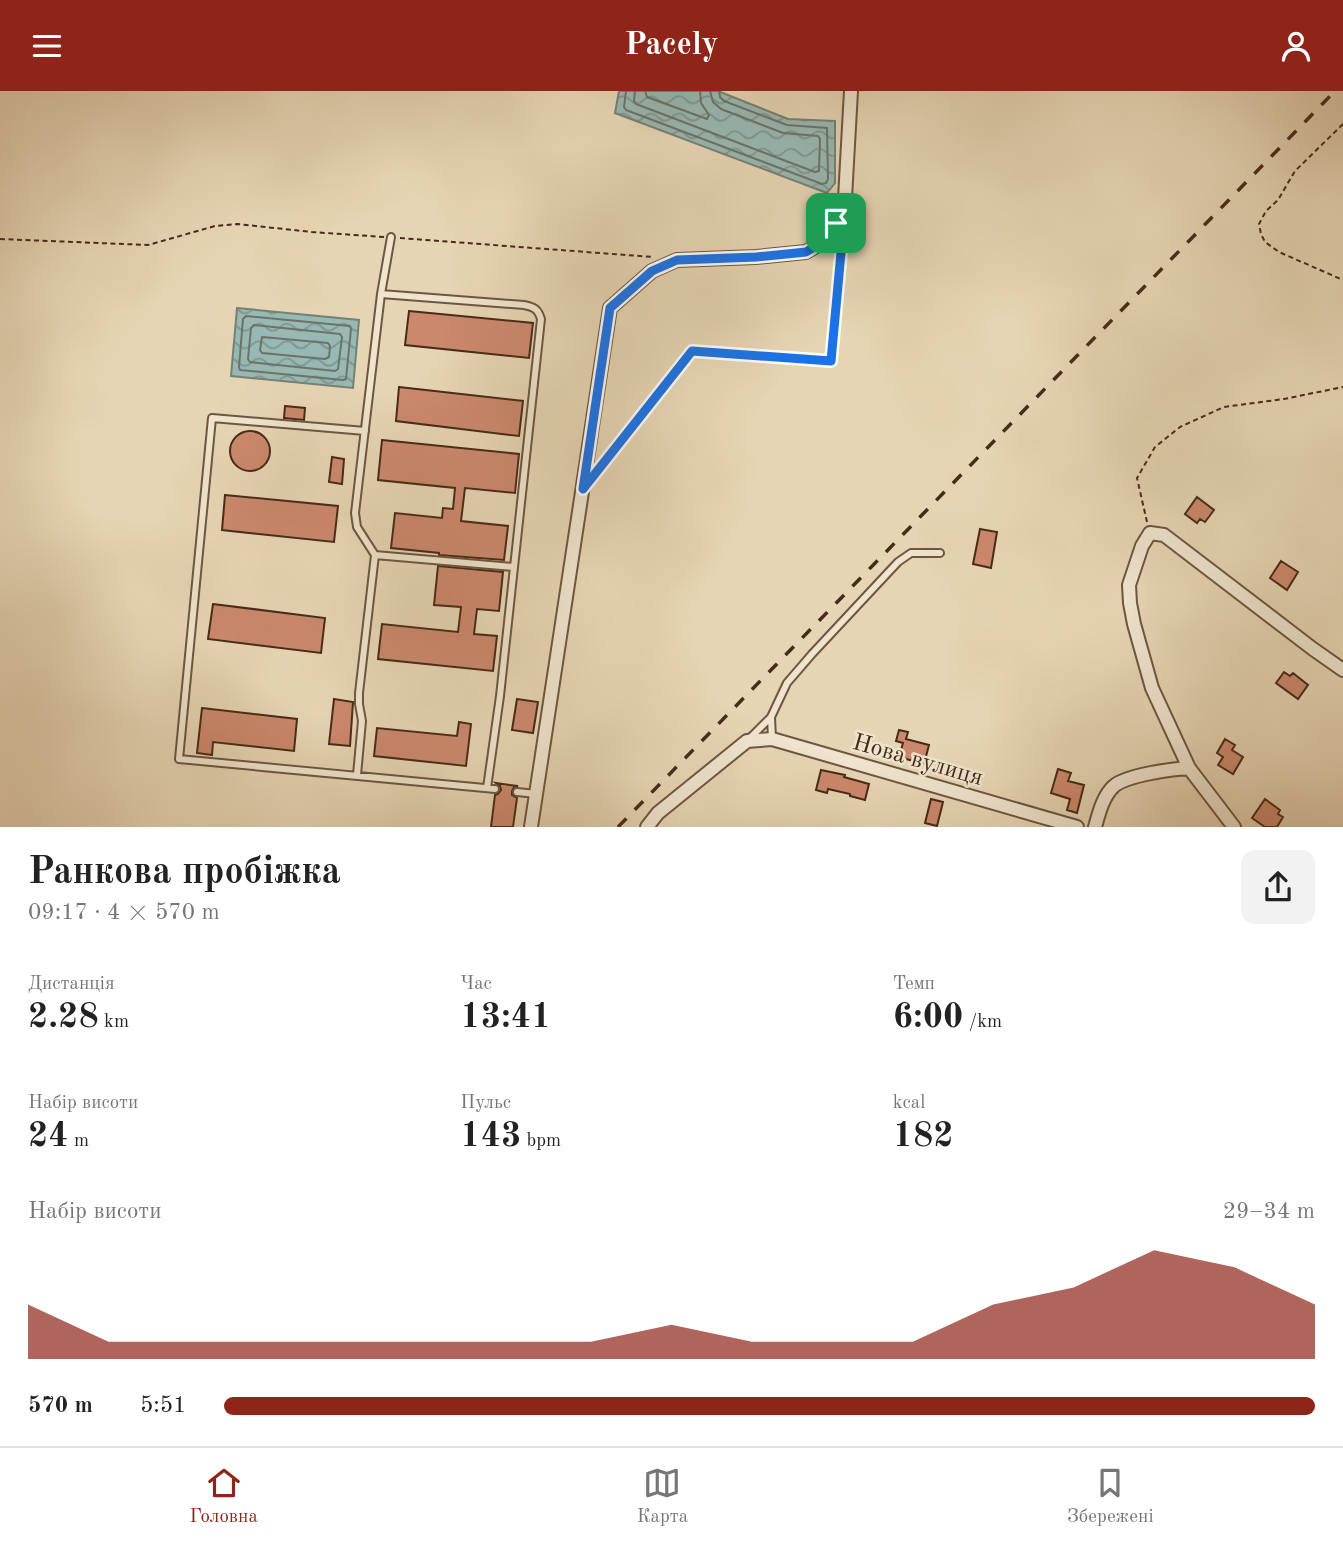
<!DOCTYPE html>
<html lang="uk">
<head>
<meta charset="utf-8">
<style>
	:root { --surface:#fff; --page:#f2f2f2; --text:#222; --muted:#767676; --line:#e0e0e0; --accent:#8f2418 }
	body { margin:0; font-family:"Old Standard TT",serif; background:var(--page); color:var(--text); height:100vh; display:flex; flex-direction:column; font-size:26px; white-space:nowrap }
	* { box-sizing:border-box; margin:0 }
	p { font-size:23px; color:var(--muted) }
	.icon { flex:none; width:38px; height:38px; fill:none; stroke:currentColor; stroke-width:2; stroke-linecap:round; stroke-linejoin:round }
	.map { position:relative; height:736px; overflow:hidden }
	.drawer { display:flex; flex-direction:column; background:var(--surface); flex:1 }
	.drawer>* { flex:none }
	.pin { position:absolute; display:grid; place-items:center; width:60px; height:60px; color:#fff; margin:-30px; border-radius:14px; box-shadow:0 4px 10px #0006 }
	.round { display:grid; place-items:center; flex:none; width:74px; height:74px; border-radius:14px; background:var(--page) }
	.head { display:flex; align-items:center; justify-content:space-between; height:119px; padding:0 28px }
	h1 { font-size:38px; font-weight:700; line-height:52px }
	.metrics { display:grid; grid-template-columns:repeat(3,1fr); gap:10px; height:119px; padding:7px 28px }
	.metrics div { display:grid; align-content:center }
	.metrics b { font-size:35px; font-weight:700 }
	.metrics small { font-size:19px; font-weight:400 }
	.metrics p { font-size:19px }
	.chart { height:196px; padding:14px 28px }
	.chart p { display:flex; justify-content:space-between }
	.chart svg { width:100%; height:126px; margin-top:7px; fill:var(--accent); opacity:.7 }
	ul { padding:0 28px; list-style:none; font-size:23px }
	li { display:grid; grid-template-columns:112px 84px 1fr; align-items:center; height:52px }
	li i { height:18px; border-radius:9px; background:var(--accent) }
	header { display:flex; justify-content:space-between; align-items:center; height:91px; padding:0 28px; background:var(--accent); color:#fff; font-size:32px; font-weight:700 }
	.menu { display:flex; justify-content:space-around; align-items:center; height:98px; border-top:2px solid var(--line); background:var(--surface); font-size:19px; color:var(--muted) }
	.menu a { display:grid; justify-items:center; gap:4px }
	.menu .on { color:var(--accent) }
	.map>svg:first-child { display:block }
</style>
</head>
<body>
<header><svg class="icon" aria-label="menu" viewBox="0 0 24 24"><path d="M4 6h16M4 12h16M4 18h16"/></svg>Pacely<svg class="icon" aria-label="person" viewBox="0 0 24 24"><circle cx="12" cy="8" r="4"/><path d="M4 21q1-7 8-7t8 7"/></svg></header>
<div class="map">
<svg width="1343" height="736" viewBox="0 0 1343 736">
	<defs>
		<pattern id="water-waves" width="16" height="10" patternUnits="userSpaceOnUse" patternTransform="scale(1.75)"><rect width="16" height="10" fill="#97b8b3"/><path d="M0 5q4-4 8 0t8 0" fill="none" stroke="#7d9691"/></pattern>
	</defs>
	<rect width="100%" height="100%" fill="#e6d5b4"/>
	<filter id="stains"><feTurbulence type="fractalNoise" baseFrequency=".00286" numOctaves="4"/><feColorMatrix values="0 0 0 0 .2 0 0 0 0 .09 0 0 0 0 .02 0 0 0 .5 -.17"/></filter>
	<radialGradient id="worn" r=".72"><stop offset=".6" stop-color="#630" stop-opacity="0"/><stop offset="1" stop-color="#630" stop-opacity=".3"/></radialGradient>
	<path fill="url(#water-waves)" stroke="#778075" stroke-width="2" d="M619 0H718L788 28 835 30V92L827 102 615 22Z
		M237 217 359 229 353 297 231 285Z"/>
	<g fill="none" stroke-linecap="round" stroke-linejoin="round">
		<path stroke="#6e7266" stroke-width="2" d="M626 0 624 16 626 19 822 93 826 92 828 88 827 37 787 34 724 10 720 6 719 0
			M635 0 634 10 636 13 815 81 819 80 820 48 818 45 783 42 721 18 713 11 710 0
			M645 0 647 6 707 28 709 24 701 12 700 0
			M246 225 350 235 351 238 346 288 343 289 240 279 239 276 243 228Z
			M254 234 340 243 342 246 338 278 335 280 250 271 248 268 251 237Z
			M262 246 328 252 330 255 329 266 325 268 262 262 260 259Z"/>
	</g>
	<path fill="#cc886d" stroke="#462b18" stroke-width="2" d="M409 220 533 232 529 267 405 254Z
		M399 296 523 310 519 345 396 330Z
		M285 315 305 317 304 329 284 327Z
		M230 360a20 20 0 1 1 40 0a20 20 0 1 1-40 0Z
		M382 349 519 363 515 402 465 397 461 430 508 435 504 469 439 464V462L391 457 395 422 442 427 443 417 453 418 455 397 378 389Z
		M332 366 344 368 342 393 329 391Z
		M225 404 338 415 334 451 222 439Z
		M1197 406 1214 419 1205 431 1200 428 1197 432 1185 423Z
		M980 438 997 441 991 477 973 473Z
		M1281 470 1298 481 1287 499 1270 487Z
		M438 475 503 481 499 520 477 518 474 543 497 545 493 580 378 568 382 533 458 541 461 516 434 514Z
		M213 513 325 527 321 562 208 548Z
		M1284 581 1290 585 1293 582 1308 594 1298 608 1276 592Z
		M334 608 353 611 350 655 329 653Z
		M517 608 538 611 533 642 512 639Z
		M202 617 297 628 294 660 213 651 212 664 197 662Z
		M459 631 471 633 466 675 374 665 377 637 457 645Z
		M899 639 908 641 906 648 929 654 924 673 899 666 903 652 896 650Z
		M1225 648 1235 654 1232 659 1243 666 1233 683 1218 674 1223 666 1217 662Z
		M1058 678 1071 682 1068 690 1084 694 1077 722 1067 719 1070 708 1051 702Z
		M821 679 845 684 844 686 869 693 865 709 850 705V703L828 698 827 702 816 699Z
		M496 692 518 695 514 696 512 700V704L517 707 513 736H491L495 704 498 703 501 699 500 695Z
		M931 708 943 711 937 735 925 732Z
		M1265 708 1280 719 1278 723 1283 726 1277 736H1265L1252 727Z"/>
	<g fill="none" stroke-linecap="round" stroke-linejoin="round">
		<g stroke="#6e563f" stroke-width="10">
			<path id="lane" d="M391 146 381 203 355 422 357 436 375 464 514 476
				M381 203 524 214C534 216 538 218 541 228L500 605 487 697
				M365 340 212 327 179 668 495 698
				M586 393 692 260 831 269 842 151 837 136
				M771 626 772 648
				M748 649 771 626 787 592 812 563 898 471 911 462H940
				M357 684 362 630 359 613V602L375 464
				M517 701 536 703"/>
		</g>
		<g stroke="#6e563f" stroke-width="16">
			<path id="street" d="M1189 677 1152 597 1134 533 1130 512 1129 494 1142 455 1150 442 1164 444 1313 558 1343 579
				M531 736 610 217 652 180 677 169 756 166 806 161 831 146 845 107 851 0
				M647 736 658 722 747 650 772 648 1077 736
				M1095 736C1099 722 1103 705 1114 695 1127 684 1172 678 1189 677L1234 736"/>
		</g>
		<path stroke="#462b18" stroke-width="2" stroke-dasharray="5 3.5" stroke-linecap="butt" d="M1343 33 1295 80 1278 109 1266 120 1259 133 1261 143 1265 151 1279 161 1343 189
			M400 147 653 166
			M0 148 148 154 215 135 237 133 312 141 384 146
			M1147 431 1137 387 1155 356 1180 336 1224 316 1284 308 1343 296"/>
		<use href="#lane" stroke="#efe4ce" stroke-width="6"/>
		<use href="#street" stroke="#efe4ce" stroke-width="12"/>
		<path stroke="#462b18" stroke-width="3.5" stroke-dasharray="12 12" stroke-linecap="butt" d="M618 736 1335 0"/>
	</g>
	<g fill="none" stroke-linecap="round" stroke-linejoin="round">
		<g stroke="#fff" stroke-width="14">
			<path id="route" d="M836 132 842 151 831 270 692 260 583 398 610 217 652 180 677 169 756 166 806 161 831 146Z"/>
		</g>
		<use href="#route" stroke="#1a73e8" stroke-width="9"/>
	</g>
	<g text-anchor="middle" stroke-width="5" stroke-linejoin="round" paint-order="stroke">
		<g font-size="24" fill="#462b18" stroke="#efe4ce">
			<text transform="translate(918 668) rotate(16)" y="8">Нова вулиця</text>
		</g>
	</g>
	<rect width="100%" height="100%" filter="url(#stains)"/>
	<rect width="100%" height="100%" fill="url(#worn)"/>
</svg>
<div class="pin" style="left:836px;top:132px;background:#1e9e55"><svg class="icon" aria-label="arrive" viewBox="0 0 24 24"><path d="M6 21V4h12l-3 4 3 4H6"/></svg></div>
</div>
<section class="drawer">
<div class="head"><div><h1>Ранкова пробіжка</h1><p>09:17 · 4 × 570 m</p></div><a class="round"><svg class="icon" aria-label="share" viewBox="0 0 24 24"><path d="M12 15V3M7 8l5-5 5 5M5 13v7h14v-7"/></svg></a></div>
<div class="metrics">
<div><p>Дистанція</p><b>2.28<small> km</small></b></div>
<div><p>Час</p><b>13:41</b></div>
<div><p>Темп</p><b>6:00<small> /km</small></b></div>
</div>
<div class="metrics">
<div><p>Набір висоти</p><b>24<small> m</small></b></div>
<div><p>Пульс</p><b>143<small> bpm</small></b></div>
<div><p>kcal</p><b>182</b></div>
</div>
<div class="chart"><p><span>Набір висоти</span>29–34 m</p>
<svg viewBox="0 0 160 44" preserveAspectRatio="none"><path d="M0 44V25L10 38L20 38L30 38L40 38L50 38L60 38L70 38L80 32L90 38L100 38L110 38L120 25L130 19L140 6L150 12L160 25V44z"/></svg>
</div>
<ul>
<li><b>570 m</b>5:51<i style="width:100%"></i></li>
</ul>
</section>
<nav class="menu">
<a class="on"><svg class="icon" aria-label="home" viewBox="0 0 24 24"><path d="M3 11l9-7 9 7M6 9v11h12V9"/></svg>Головна</a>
<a><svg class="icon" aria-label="map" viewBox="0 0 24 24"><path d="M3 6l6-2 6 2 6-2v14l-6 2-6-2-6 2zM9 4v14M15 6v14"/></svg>Карта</a>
<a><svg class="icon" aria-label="saved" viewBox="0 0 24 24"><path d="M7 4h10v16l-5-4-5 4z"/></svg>Збережені</a>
</nav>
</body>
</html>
